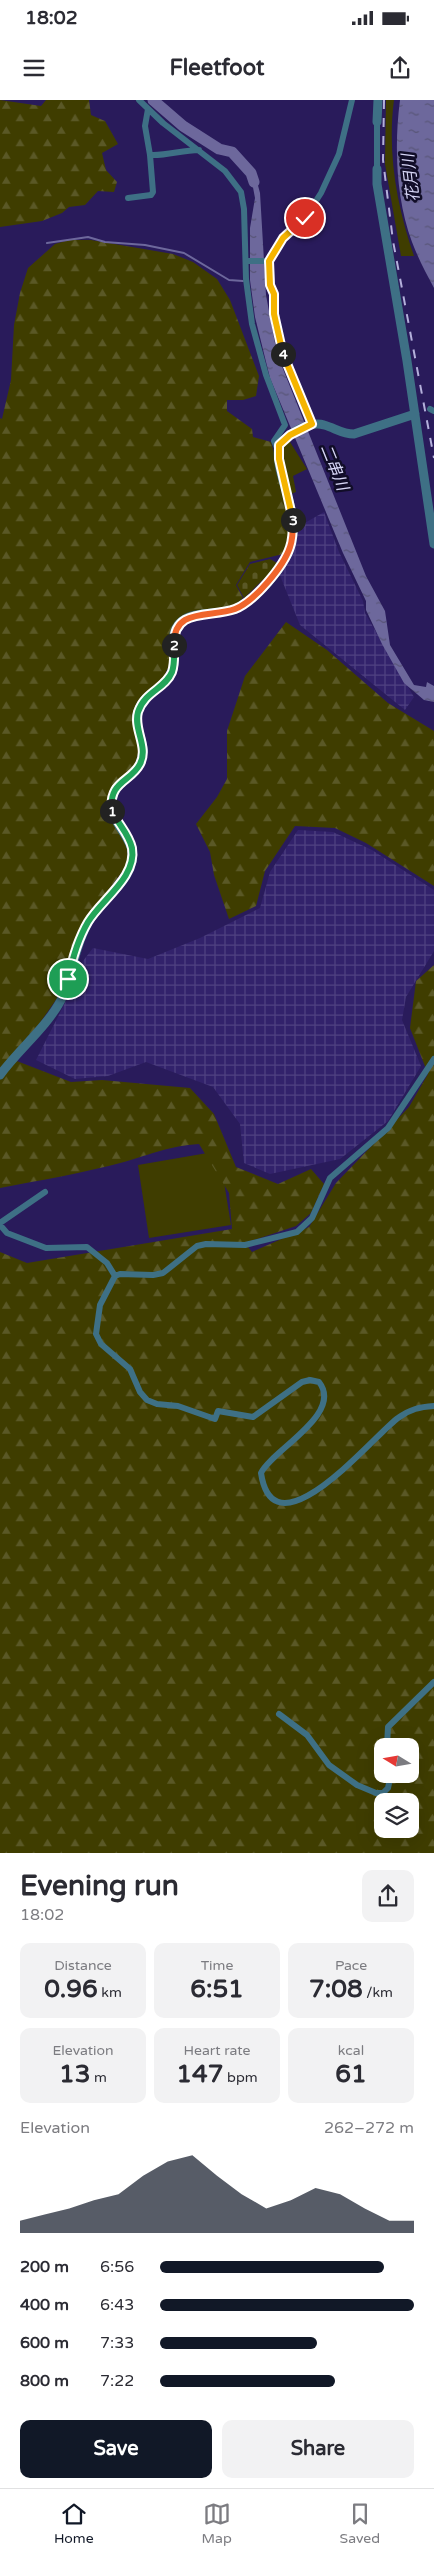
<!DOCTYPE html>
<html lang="en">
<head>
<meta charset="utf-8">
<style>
	:root { --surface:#fff; --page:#f2f2f3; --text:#2b2b33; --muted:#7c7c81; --line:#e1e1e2; --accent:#111827 }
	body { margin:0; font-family:"Varela Round","Noto Sans JP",sans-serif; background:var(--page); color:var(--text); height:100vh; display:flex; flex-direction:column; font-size:19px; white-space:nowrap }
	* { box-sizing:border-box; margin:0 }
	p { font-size:16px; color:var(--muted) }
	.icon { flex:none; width:28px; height:28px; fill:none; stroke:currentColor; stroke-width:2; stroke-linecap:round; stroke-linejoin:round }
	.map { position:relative; height:1753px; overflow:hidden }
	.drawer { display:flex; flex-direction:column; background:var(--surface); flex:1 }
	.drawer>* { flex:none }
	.needle { width:32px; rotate:281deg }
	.buttons { position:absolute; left:374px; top:1638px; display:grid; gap:10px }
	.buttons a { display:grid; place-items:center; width:45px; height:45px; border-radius:10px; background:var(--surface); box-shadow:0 5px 20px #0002; font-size:25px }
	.pin { position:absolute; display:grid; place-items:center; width:42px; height:42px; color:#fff; margin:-21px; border:2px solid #fff; border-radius:50%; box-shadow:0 1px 5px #0007 }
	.km { position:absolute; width:25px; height:25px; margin:-12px; border-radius:50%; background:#222; color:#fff; font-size:14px; line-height:25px; text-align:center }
	.round { display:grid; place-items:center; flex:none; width:52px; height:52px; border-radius:10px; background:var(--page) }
	.overview { display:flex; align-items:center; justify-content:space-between; height:85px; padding:0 20px }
	h1 { font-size:28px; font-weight:700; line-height:38px }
	.metrics { display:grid; grid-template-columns:repeat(3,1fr); gap:8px; height:85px; padding:5px 20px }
	.metrics div { display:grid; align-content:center; border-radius:10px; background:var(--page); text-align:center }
	.metrics b { font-size:25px; font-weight:700 }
	.metrics small { font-size:14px; font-weight:400 }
	.metrics p { font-size:14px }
	.chart { height:140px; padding:10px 20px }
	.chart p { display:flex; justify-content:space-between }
	.chart svg { width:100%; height:90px; margin-top:5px; fill:var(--accent); opacity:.7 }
	.primary-button { display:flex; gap:10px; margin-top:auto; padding:10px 20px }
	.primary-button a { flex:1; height:58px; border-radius:10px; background:var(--accent); color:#fff; font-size:20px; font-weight:700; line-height:58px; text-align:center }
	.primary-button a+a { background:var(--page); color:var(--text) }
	ul { padding:0 20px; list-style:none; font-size:16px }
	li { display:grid; grid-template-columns:80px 60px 1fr; align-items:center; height:38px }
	li i { height:12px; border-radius:6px; background:var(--accent) }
	.status { display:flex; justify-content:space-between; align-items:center; height:35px; padding:0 25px; background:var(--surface); direction:ltr }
	.status svg { height:14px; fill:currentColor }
	header { display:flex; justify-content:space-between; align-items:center; height:65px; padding:0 20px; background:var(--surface); font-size:22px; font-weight:700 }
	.dock { display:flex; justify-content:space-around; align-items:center; height:70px; border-top:1px solid var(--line); background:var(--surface); font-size:14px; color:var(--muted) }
	.dock a { display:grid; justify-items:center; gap:2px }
	.dock .current { color:var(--accent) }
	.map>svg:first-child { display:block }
</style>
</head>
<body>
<div class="status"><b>18:02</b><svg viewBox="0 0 49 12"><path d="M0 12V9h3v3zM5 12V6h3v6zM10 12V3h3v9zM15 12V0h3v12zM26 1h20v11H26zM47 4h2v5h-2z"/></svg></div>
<header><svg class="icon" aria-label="menu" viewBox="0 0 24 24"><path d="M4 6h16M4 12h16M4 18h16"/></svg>Fleetfoot<svg class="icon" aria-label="share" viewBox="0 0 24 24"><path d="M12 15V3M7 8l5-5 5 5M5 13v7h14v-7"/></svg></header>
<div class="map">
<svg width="434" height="1753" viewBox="0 0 434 1753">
	<defs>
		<pattern id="industrial-grid" width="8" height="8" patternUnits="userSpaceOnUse" patternTransform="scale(1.25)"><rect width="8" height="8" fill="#32226b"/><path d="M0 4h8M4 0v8" fill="none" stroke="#4f4181"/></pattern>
		<pattern id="forest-firs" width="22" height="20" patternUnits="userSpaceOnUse" patternTransform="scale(1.25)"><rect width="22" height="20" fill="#3f3d00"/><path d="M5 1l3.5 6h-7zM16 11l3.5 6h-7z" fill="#5a5826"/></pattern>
		<pattern id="cemetery-stones" width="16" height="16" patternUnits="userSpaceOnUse" patternTransform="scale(1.25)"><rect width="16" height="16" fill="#3f3d00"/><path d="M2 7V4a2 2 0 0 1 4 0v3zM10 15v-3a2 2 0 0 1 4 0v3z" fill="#5a5826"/></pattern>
		<pattern id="water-ripples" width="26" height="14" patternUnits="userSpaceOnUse" patternTransform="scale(1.25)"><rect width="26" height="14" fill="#6d689c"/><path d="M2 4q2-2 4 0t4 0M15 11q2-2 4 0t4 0" fill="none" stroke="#585577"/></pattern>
	</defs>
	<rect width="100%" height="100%" fill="#291b5b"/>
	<path fill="url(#industrial-grid)" d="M324 412 339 452 363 501 365 513 414 597 405 610 300 525 279 473 296 428Z
		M298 730 333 732 372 750 434 790V851L406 897 402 920 421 966 388 1021 340 1059 270 1074 244 1063 240 1024 213 987 146 962 108 976 75 979 36 960 69 895 76 870 93 848 148 859 200 838 260 808 270 772Z"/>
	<path fill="#3f3d00" d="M386 0H394C387 53 397 107 414 156H401L385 64Z
		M286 342H290L307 369 293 376 296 392 291 394C288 379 278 356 286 342Z
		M219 1051 231 1125 149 1138 138 1065Z"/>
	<path fill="url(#forest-firs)" fill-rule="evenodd" d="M0 0 41 6 46 0H89L91 15 105 21 118 44 102 53 106 70 117 82 114 92 98 91 85 105 69 107 62 113 42 121 0 127Z
		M69 140H91L173 154 193 162 217 179 230 200 259 276 256 296 243 300H227V311L252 329 253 337 271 342C281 377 298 418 283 454L250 462 236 485 243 498 234 506 179 518 171 533V562L163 578 139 600 133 615 139 651 134 667 108 706 107 713 127 741 128 764 86 820 58 897 39 924 9 958 71 982 102 980 190 988 214 1014 236 1067 278 1084 311 1069 324 1084 311 1113 296 1126 245 1143 252 1152 309 1127 336 1083 409 1007 428 974 410 928 416 881 434 865V1753H0V1152L27 1163 232 1129 229 1093 199 1044C169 1046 152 1054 124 1062 83 1073 42 1080 0 1088V318L2 319 11 280 14 225 20 193 28 168 55 144ZM382 1646H410V1674H382ZM382 1701H410V1729H382Z
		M286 522 327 550 388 603 434 631V786L366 743 335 728 295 726 265 771 256 806 229 819 214 775 210 752 196 724 217 697 227 679V631L245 576Z"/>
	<path fill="url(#cemetery-stones)" d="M270 459 277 463 271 472 244 498 237 485 250 464Z"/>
	<path fill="url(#water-ripples)" d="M400 0H434V188C426 173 418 158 412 142 396 99 394 46 400 0Z
		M249 68 256 78 260 93 266 195 277 254 366 476 385 511 390 545 414 585 426 587 427 582 434 586V602L424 600 404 583 382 544 366 510V501L343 453 270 278 255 217 250 180V128L255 98 252 82 245 70Z"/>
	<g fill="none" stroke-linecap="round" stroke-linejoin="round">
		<path stroke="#6d689c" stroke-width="2" d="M47 143 88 137 105 142 145 145 184 153 229 180 243 181"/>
		<path stroke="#6d689c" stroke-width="11" d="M153 0 183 26 219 49 232 52 251 73 254 82"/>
		<path stroke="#3e7085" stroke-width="6" d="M139 0 163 23 225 71 241 92 244 109 246 179 252 224 266 275 285 325 274 341 278 350
			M148 9 145 26 150 55
			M377 22V69
			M128 98 151 95 153 92 150 55C167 56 182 50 199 50
			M246 161H269
			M430 309 434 311
			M312 324 280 245 274 214 275 199 270 185 269 161 283 138 305 118 321 93 339 54 352 0
			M434 959 388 1028 330 1078 312 1118 297 1132 245 1145 206 1144 197 1146 163 1173 153 1175 120 1174 115 1176 100 1205 96 1234 101 1244 130 1269 140 1292 147 1300 157 1304 178 1306 215 1319 218 1311 253 1317 302 1282 310 1280 319 1282C344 1314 272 1350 261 1373 274 1459 375 1334 398 1318 410 1309 420 1307 434 1306
			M0 1123 45 1092
			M0 1125 7 1133 46 1148 87 1147 107 1163 115 1176
			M279 1614 307 1635 329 1665 357 1685 376 1693H383L388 1688 391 1674
			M387 1646 388 1627 434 1582"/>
		<path stroke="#3e7085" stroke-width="9" d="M377 22 378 0
			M377 69V84L407 261 434 444
			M0 975C19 949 46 928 61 900 73 875 74 847 88 823 98 804 123 787 130 768 142 740 107 725 112 700 115 681 133 678 140 664 149 647 135 631 137 615 141 594 162 590 171 574 179 560 169 542 176 528 186 508 220 517 237 508 258 497 282 470 290 448 303 411 273 376 279 345 288 334 310 320 324 325 335 328 342 334 354 334L415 314"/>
		<path stroke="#b4b0db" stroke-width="2" stroke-dasharray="9 9" stroke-linecap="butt" d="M384 0 383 60 393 141 434 358"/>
	</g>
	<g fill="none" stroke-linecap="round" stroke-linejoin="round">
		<g stroke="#fff" stroke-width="10">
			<path id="split-1" d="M68 879C72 860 78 839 88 822 102 799 137 777 132 748 129 734 118 724 112 711"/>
		</g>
		<g stroke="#fff" stroke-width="10">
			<path id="split-2" d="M112 711C108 681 131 682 140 664 149 647 133 629 138 612 145 591 165 589 172 572 175 563 174 554 174 545"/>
		</g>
		<g stroke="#fff" stroke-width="10">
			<path id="split-3" d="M174 545C173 507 210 518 235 509 254 502 284 466 290 447 293 439 293 429 293 420"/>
		</g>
		<g stroke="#fff" stroke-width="10">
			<path id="split-4" d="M283 254 312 324 290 335 279 345V359L293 420"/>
		</g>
		<g stroke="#fff" stroke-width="10">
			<path id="split-5" d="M283 254 274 214V194L270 185 269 161 283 138 305 118"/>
		</g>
		<use href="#split-1" stroke="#22a559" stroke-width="6"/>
		<use href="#split-2" stroke="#22a559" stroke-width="6"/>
		<use href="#split-3" stroke="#f0652b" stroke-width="6"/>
		<use href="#split-4" stroke="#f5b400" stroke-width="6"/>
		<use href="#split-5" stroke="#f5b400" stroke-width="6"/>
	</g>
	<g text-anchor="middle" stroke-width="5" stroke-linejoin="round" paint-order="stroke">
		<g font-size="16" font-style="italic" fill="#d7d6f6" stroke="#110d28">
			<text transform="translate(410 78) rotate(-97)" y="6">花月川</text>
			<text transform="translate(335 367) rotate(68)" y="6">二串川</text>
		</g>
	</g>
</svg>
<div class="buttons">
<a><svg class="needle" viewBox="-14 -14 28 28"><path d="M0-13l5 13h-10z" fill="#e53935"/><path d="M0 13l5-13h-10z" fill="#7c7c81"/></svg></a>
<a><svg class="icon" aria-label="layers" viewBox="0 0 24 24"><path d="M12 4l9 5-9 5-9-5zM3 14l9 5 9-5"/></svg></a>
</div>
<div class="pin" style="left:68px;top:879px;background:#1e9e55"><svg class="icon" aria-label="arrive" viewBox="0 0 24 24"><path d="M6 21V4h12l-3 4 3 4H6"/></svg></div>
<div class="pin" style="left:305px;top:118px;background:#d93025"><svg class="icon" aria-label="check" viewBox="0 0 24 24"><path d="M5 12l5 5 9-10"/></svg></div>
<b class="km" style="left:112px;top:711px">1</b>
<b class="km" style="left:174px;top:545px">2</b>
<b class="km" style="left:293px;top:420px">3</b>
<b class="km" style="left:283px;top:254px">4</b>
</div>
<section class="drawer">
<div class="overview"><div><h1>Evening run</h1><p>18:02</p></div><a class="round"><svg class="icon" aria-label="share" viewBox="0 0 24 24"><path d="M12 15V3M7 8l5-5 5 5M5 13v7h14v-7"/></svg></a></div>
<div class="metrics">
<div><p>Distance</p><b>0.96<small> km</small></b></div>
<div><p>Time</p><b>6:51</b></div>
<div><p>Pace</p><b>7:08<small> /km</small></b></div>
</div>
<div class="metrics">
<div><p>Elevation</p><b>13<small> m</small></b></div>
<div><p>Heart rate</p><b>147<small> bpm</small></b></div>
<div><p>kcal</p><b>61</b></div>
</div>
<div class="chart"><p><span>Elevation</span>262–272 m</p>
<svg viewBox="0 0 160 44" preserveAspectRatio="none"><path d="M0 44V38L10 35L20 32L30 28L40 25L50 16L60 9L70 6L80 16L90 25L100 32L110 28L120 22L130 25L140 32L150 38L160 38V44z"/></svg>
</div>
<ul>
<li><b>200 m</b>6:56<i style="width:88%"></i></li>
<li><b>400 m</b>6:43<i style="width:100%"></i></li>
<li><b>600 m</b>7:33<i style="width:62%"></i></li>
<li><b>800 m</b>7:22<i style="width:69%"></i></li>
</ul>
<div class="primary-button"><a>Save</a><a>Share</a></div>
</section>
<nav class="dock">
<a class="current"><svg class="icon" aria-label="home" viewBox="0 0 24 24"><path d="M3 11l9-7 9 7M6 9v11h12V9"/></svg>Home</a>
<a><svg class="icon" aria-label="map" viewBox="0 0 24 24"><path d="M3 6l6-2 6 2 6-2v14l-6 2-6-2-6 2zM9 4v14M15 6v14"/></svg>Map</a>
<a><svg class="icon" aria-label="saved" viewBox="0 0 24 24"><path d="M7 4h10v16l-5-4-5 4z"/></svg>Saved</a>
</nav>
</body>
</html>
